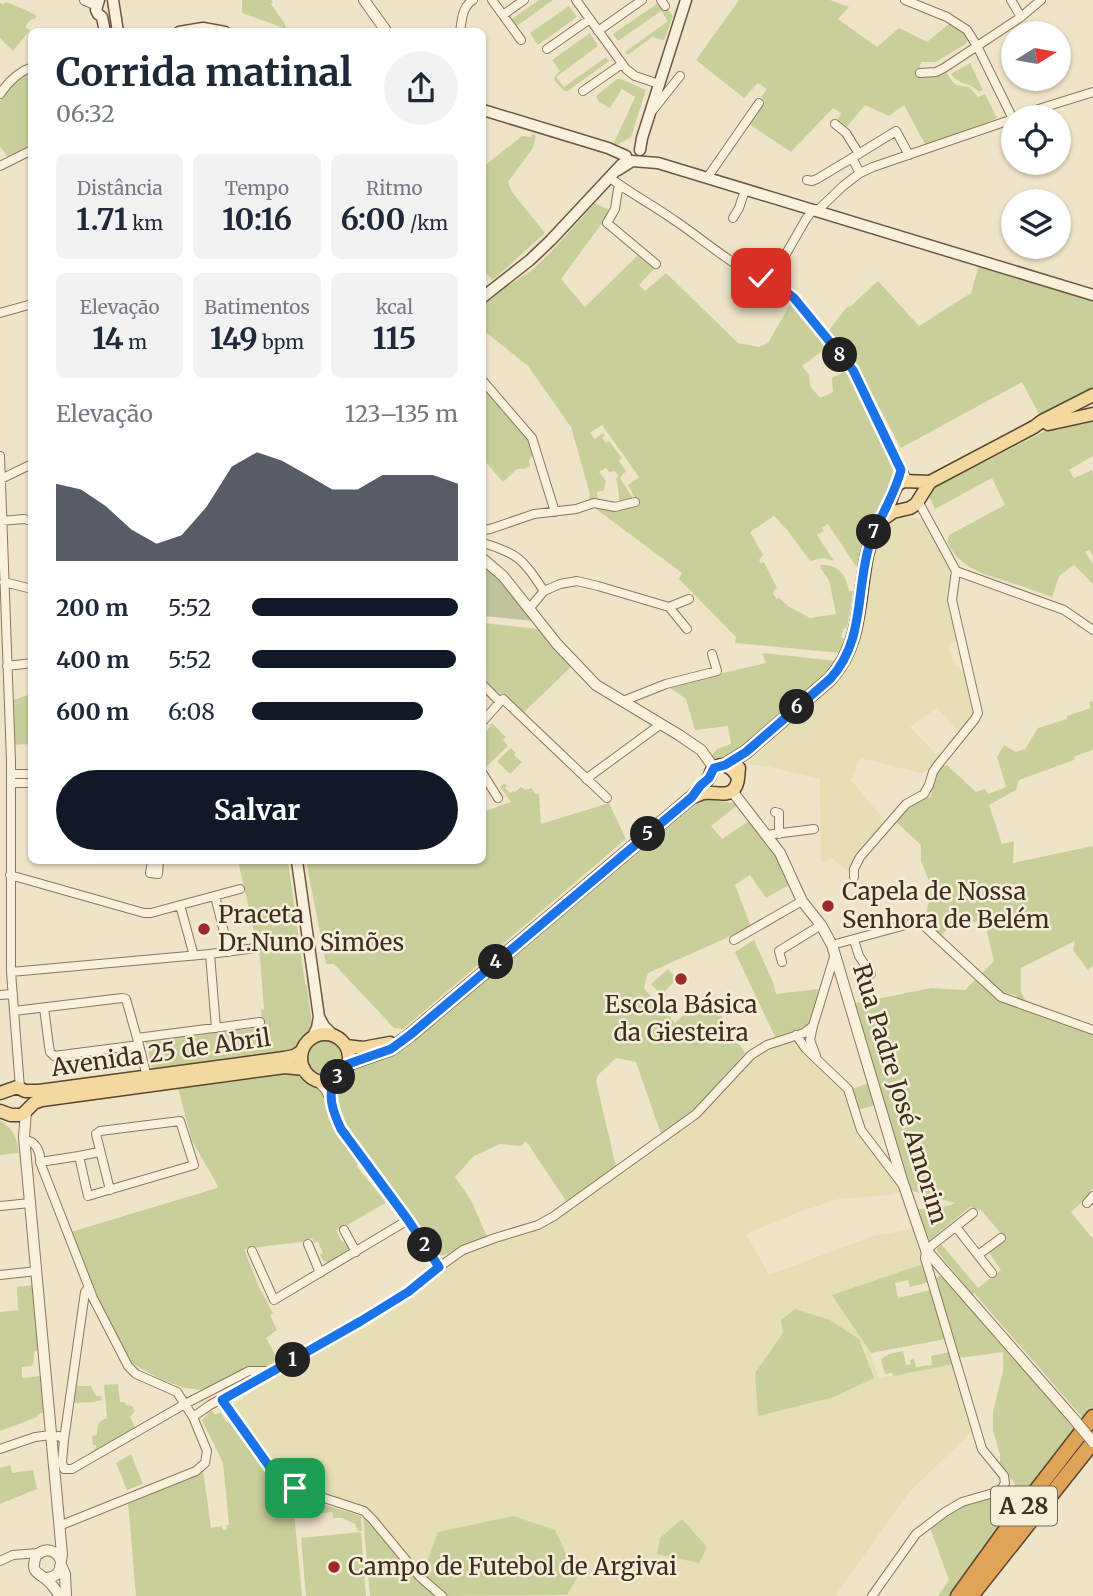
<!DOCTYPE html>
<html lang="pt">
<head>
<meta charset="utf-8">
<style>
	:root { --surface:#fff; --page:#f2f2f3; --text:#1f2937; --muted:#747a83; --accent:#111827 }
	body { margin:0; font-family:Merriweather,serif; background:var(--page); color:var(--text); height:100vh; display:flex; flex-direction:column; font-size:26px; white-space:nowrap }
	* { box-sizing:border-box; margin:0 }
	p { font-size:23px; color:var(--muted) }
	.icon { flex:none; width:38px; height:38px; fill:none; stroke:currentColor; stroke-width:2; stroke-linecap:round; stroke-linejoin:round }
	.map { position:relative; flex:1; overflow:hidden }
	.details { position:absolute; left:28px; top:28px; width:458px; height:836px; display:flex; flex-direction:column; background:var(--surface); border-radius:10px; box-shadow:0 2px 5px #0004 }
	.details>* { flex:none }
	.needle { width:46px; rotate:79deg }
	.buttons { position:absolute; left:1001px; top:21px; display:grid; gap:14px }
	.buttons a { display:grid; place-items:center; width:70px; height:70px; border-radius:50%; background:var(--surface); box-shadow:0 2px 5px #0004; font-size:35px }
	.pin { position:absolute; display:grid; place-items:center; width:60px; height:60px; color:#fff; margin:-30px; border-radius:14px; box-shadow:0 4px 10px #0006 }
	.km { position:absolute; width:35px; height:35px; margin:-18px; border-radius:50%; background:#222; color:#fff; font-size:19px; line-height:35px; text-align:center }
	.round { display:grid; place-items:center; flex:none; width:74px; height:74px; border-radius:37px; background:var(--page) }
	.head { display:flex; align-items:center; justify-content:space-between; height:119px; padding:0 28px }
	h1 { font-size:38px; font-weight:700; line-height:52px }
	.figures { display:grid; grid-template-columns:repeat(3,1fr); gap:10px; height:119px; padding:7px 28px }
	.figures div { display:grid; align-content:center; border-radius:10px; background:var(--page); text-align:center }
	.figures b { font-size:30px; font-weight:700 }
	.figures small { font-size:19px; font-weight:400 }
	.figures p { font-size:19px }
	.chart { height:196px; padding:14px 28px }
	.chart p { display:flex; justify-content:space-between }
	.chart svg { width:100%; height:126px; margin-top:7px; fill:var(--accent); opacity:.7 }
	.action { display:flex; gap:14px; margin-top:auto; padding:14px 28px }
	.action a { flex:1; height:80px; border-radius:42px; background:var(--accent); color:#fff; font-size:28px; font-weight:700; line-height:80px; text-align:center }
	ul { padding:0 28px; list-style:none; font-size:23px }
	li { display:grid; grid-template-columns:112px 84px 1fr; align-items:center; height:52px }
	li i { height:18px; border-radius:9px; background:var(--accent) }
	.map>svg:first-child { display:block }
</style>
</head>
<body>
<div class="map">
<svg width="1093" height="1596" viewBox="0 0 1093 1596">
	<rect width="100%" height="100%" fill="#f0e4c8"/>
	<path fill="#e6deb5" d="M912 517 925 521 952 575 947 592 948 610 957 640 948 646 955 665 966 673 975 713 960 733 937 708 910 727 940 758 924 774 860 758 851 780 886 822 848 871 832 858 821 862 820 779 770 767 748 764 850 664 860 636 876 545 884 528 897 518Z
		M794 1041 841 1086 857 1133 880 1160 900 1192 890 1195 838 1199 796 1213 746 1234 769 1275 873 1236 912 1229 923 1264 833 1295 871 1353 878 1378 953 1364 973 1431 910 1491 835 1596H566L567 1595 422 1574 367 1509 286 1482 230 1407 243 1399 241 1393 408 1299 413 1293 461 1256 483 1245 538 1230 558 1219 694 1122 753 1057 770 1047Z"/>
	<path fill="#c9cf9b" d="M242 0H271L273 2 271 4 285 24 286 29 242 13Z
		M539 0H553L517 26 512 19Z
		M739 0H830L849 7 838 19 877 47 899 28 927 42 950 23 967 36V43L936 62H921L919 70 945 71 953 82 956 85 969 87 978 97 985 94 997 118 988 122 986 125 926 146 904 105 889 116 865 105 846 128 837 121 841 113 833 108 791 152 749 124 765 101 761 97 767 89 758 83 744 98 696 60Z
		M661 1 673 16 664 40 652 37 628 55 625 52 668 21 661 11 618 41 613 34Z
		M6 2 24 9 37 16 34 19H31L25 27 30 30 13 51 0 38V3L3 4Z
		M569 6 577 17 538 45 530 33Z
		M590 33 598 46 556 77 564 87 606 57 609 61 568 91H564L554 80 555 76 560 71 552 60Z
		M970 63 983 90 979 92C970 82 958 85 951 74Z
		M31 73V145L8 157 0 146V101L7 90 20 76Z
		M617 79H621L646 90 631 137 615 146 613 145 635 97 622 89 610 108 599 102 596 96Z
		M532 134 536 135 533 148 508 182 512 192 545 233 493 280 483 271V167L522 136 531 137Z
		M595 203 611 211 561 279 585 307 638 255 655 268 639 285 645 291 666 273 738 343 759 347 768 343 793 299 830 345 802 366 809 375 810 386 820 398 833 392 832 378 850 369 898 466 896 475 888 485 885 497 866 528 858 566 855 565 828 524 822 528 824 531 817 535 834 561 824 558 810 561 788 531 774 516 750 532 763 555 759 560 761 563 764 562 777 588 774 590 773 594 777 599 779 598 788 606 810 618 836 614 829 580 821 569 820 565C838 564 846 574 849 591H853L847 629 844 628 841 637 844 639 841 653 735 643 736 637 679 579 682 573 592 506 639 503 638 497 635 498 628 485 639 477 602 425 590 433 595 439 602 434 605 435 602 438 606 443 609 441 622 458 619 461 626 471 620 478 633 498 632 500 619 503C619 495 618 486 616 479L618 476 615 471 609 472 606 468 599 472 606 481 604 490 597 492 598 500H589L590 494 571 427 528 366 483 330V302L531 271 550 253Z
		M979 265 1093 300V390L1041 418 1022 382 901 448 860 372 829 330 847 307 851 306 878 281 919 326 971 293Z
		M483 385 529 441 533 456 529 460 530 466 524 469H517L503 482 483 459Z
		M1093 420V456L1069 470 1074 478 1092 470 1093 475V555L1089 550 1085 552 1093 564V584L1074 565 1059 576 1052 597C1038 592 1024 587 1009 582 984 574 958 568 947 541L949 535 1005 505 992 478 935 509 929 496 932 489 1045 431 1054 427Z
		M483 623 539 629 572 666 522 714 497 691 493 694 483 683Z
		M762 653 838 661 834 667C816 683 738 758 721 760 716 760 715 759 711 756L717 749 731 744 728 726 695 730 686 699 667 686 766 663Z
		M31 694V744L14 745 13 700Z
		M1093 701V750L1075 756 1074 760 1019 780 1016 790 989 805 1002 844 1014 841 1013 863 1093 846V966L1088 970 1073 950 1075 941 1021 968V992L1026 1002 1016 998V995L1002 993 980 975 994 961 984 919 947 930 940 936 925 922 931 886 921 861V845L894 820C905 809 915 800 931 797L933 781 938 768 947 765 976 792 985 789 988 794 1006 787 997 757 1004 745 1016 752 1025 749 1038 728 1067 719V716L1091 708 1089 702Z
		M492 723 506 737 503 740 508 746 486 767 483 763V737Z
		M511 748 516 753 514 755 522 762 510 774 497 761Z
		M504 783 507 786 505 788 510 793 513 791 515 792 521 787 525 790 532 788 535 794H539L541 824 609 803 626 839 403 1029 394 1028 334 964H326L306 861H483V812L511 802 500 787Z
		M708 799 739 804 711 826 722 839 750 820 778 854 789 885 766 898 750 875 735 885 751 927 648 973 644 988 675 1023 706 993 745 1053 690 1115 661 1134 636 1062 616 1058 598 1075 596 1081 616 1167 566 1201 526 1141 521 1146 500 1144 474 1156 455 1177 471 1200 487 1237 460 1247 448 1254 438 1256 417 1222 344 1121 337 1095 338 1086 349 1078 354 1067 391 1057 405 1048 695 805Z
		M238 861H288L305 984 307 985 312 1025 308 1033 295 1048 290 1050 153 1069 151 1066 146 1041 262 1027 261 1010 264 1009 260 958Z
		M754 940 773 982 776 994 819 989 811 1023 802 1029 775 1037 735 952Z
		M668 969 677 979 661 995 651 984Z
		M976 979 997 999 1093 1035V1188L1081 1203 1071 1212 1093 1239V1407L1083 1418 974 1293 972 1294 937 1251V1249L942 1245 978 1288 1001 1270 987 1250 1004 1237 982 1211 970 1207 930 1240 915 1210C930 1207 942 1209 955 1203L909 1190 852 1004 931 988 965 990Z
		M305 1059a19 19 0 1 1 38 0a19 19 0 1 1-38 0Z
		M293 1073 297 1074 323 1092 333 1127 358 1161 357 1167 385 1201V1203L342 1228 336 1230 342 1242H347L349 1251 330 1262H325L320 1255 323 1253 318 1242 314 1243 312 1238 301 1242 244 1249 259 1287 273 1313 270 1315 277 1330 266 1338 280 1364 274 1367 201 1390 185 1388 160 1379 132 1363 105 1313 83 1262 71 1232 217 1188 218 1186 192 1141 178 1088Z
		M869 1083 876 1105 858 1110 852 1089Z
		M0 1121C14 1129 17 1138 19 1153L0 1155Z
		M923 1264 929 1282 910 1287 908 1280 895 1283 898 1298 931 1290 946 1339 871 1353 832 1295Z
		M940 1276H944L1076 1428 952 1596H938L949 1580 930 1528C952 1506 982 1499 1011 1490L1015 1484 1000 1464V1454L993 1431V1411L1003 1372V1352L959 1358 935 1279Z
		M34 1285 38 1350 34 1351V1361L32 1366 22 1367V1378L41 1376 44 1412 37 1415V1417L0 1431V1312L18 1310 17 1287Z
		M795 1309 830 1320 859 1339 874 1378 834 1397 758 1416 755 1373 783 1333 781 1320Z
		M903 1351 906 1365 911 1364 910 1360 914 1359 916 1367 932 1365 931 1356 949 1352 953 1364 893 1376 892 1373 885 1374 881 1360C886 1353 894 1353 903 1351Z
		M118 1384 120 1402H125L126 1405 132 1406 135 1411 130 1417 136 1429 93 1454 90 1453 96 1448V1445H93L92 1436 97 1435C97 1425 98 1421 107 1418L104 1385Z
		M77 1386H91L96 1396H101L102 1400 94 1402 74 1403Z
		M211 1410 215 1415 221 1412 226 1422 232 1419 279 1486 292 1491 302 1596H136L128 1502 203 1470 211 1528 222 1526 223 1530H227L226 1525H229L223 1463 202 1420Z
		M131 1454 143 1484 127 1490 116 1463Z
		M10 1465 12 1473 33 1470 37 1489 0 1504V1468Z
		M299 1497 361 1516 362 1531H358L355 1524 342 1518H333L332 1512 308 1515 306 1507Z
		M513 1516 555 1530 577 1578 567 1595 447 1596 422 1575 438 1532Z
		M363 1518 370 1521 438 1596H370Z
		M682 1519 707 1547 699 1563 657 1554 660 1538Z
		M361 1532 366 1596H306L301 1538Z"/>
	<path fill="#bfc49a" d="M483 567 505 581 535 621 483 616Z"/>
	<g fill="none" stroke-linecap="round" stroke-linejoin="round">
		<g stroke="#8d765c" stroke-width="10">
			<path id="minor" d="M492 0 521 40
				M576 0 626 69 635 76 659 84
				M661 0 665 6
				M905 0 947 17 967 30 977 46 1013 119
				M1011 0 1021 17
				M503 15 524 0
				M598 31 642 0
				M460 32C462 19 462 7 473 0
				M547 49 590 19
				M920 73 936 72 944 68 1021 17 1041 0
				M583 91 622 64
				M0 94C8 82 18 72 32 67
				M653 110 680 76
				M1016 117 1029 112 1093 92
				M835 124 846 133 859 154
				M0 166 32 150
				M860 173 852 158 896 131 909 155
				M610 178C630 193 653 205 674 220 702 238 739 273 771 280L806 219 813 210 820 208 843 186 860 173 873 167 1013 119
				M707 178 759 103
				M807 180 812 181 817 179 852 158
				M623 188 618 189 615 209 607 223 656 264
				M733 218 739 208 745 190
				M771 280 794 298 853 370 908 481
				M0 313 32 304
				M483 381 532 438 555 512
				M0 456 11 761V972L20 1088
				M1 479 32 464
				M1 521 24 519 32 521
				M483 530 490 529 534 514 576 509 594 503 615 507 635 502
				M483 543C520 554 523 560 544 591
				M956 571 1064 610 1093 630
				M4 582 32 589
				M669 607 687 629
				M529 609 544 591 560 584 577 581 598 586 669 607 689 599
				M7 666 32 663
				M483 685 500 702 483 721
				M623 701 666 684 717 671 712 654
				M500 702 503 699 607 798
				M11 774H32
				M483 774 498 798
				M586 779 661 724
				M11 783H32
				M775 812 779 813V834
				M766 835 814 829
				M152 861 150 873 158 874 159 861
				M10 875 144 913H151L240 889
				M854 877V869L860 857 906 804 924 794 929 785 933 772 937 766 975 719 978 713 952 600 956 571 918 501
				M215 896 229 952
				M180 905 194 956
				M734 940 802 901
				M854 940 859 956 871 974
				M832 945 913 923 920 922 1001 997 1093 1030
				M210 954 216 1028
				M782 962 779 951 821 925
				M11 972 210 954 256 948
				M0 995 13 994
				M14 1011 122 998 126 999 139 1045 54 1056 50 1052 49 1046 44 1008
				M813 1026 810 1040 816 1056
				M796 1035 806 1049 848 1089 861 1130 902 1184
				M137 1038 260 1022
				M139 1045 147 1077
				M25 1140C35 1141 41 1151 40 1162L93 1298 128 1366 136 1374 177 1392 193 1417 207 1451 205 1463 196 1471 59 1526
				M79 1156 99 1152
				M40 1162 79 1156 88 1196 194 1165 180 1121 100 1131 96 1134 110 1190
				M1087 1203 1093 1196
				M0 1206 30 1203
				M956 1227 992 1273
				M344 1230 356 1252
				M308 1244 320 1273
				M252 1251 274 1300 408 1220
				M978 1255 1001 1238
				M0 1275 37 1271
				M222 1400 281 1484 364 1511 373 1520 420 1577 442 1596
				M193 1417 210 1405 272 1371
				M51 1437 59 1436 64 1440 62 1462 64 1469H72L185 1404 249 1371H272L361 1321 408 1292 439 1267 463 1250 495 1238 538 1225 554 1216 696 1114 751 1055 767 1045 804 1033 813 1026 835 954
				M64 1440 85 1292 89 1287
				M0 1449 35 1437 51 1435
				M0 1561 13 1555 39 1553
				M872 1596 916 1534 945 1512 962 1502 1000 1491 1005 1483 1004 1476 982 1449 925 1258 926 1250 973 1213"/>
		</g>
		<g stroke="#8d765c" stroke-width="12">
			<path id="tertiary" d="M85 0 97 5
				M364 0 387 32
				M483 559 503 576 557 644 596 685 679 735 701 750 714 768
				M732 791 780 853 802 901 821 925 832 945 902 1180 926 1250 1073 1418
				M336 1079C328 1097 333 1112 341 1129L408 1220 439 1267
				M318 1081 326 1089 331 1099
				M26 1111 24 1137 62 1554C60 1566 62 1578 45 1578
				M62 1567 65 1574 66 1596
				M60 1596C56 1591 53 1585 48 1581 38 1572 30 1573 36 1556 45 1547 56 1549 61 1561"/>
		</g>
		<g stroke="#6f573f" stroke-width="13">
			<path id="secondary" d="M99 0 96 10 98 14 102 17 105 32
				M113 0 118 32
				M179 32 203 28 225 32
				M483 110 608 148 626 156
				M640 150 642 138 686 0
				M618 170 632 161 658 163 1093 295
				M483 297 530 260 551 240 622 164
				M297 861 319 1017 317 1028 313 1036
				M319 1017 324 1026 332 1034"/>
		</g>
		<g stroke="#5b4430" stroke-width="15">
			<path id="primary" d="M1048 424 1093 414
				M883 519 893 512 910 508 916 504 930 482
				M725 765 746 752 830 679C862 644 858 599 867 555 871 538 879 524 887 509 891 501 892 492 898 484L904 481 930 482 1034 427 1042 421 1093 395
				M693 797C696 796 700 794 704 793 715 791 730 799 736 786 739 780 738 774 739 768
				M301 1058a24 24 0 1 1 48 0a24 24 0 1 1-48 0Z
				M346 1046 363 1048 390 1043
				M348 1064 391 1049 410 1035 692 797C697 791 703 786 708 779 712 774 709 774 713 769 722 761 732 767 737 776
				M0 1093 17 1087 25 1091H39L284 1058 294 1056 302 1051
				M0 1111 11 1115H19L23 1114 34 1103 42 1100 285 1067 304 1069"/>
		</g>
		<g stroke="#5b4430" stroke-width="17">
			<path id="motorway" d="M958 1596 1005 1531 1093 1417
				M971 1596 1093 1442"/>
		</g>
		<use href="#minor" stroke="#faf1dc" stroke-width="8"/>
		<use href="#tertiary" stroke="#faf1dc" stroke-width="10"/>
		<use href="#secondary" stroke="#faf1dc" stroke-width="10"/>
		<use href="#primary" stroke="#f3d9a0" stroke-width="12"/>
		<use href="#motorway" stroke="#e0a458" stroke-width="14"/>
		<g stroke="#8d765c" stroke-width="12" stroke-linecap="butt">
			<path id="tertiary-bridge" d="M1073 1418 1093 1442"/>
		</g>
		<use href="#tertiary-bridge" stroke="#faf1dc" stroke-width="10"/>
	</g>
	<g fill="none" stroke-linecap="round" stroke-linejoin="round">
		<g stroke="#fff" stroke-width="14">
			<path id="route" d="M295 1488 281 1483 222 1400 361 1321 408 1292 439 1267 408 1220 341 1129C334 1114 325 1093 337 1078 342 1073 345 1071 348 1064L391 1049 410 1035 692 797 700 786 709 778 714 768 725 765 746 752 830 679C864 642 856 595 868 550 876 522 894 498 901 470L853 370 794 298 771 280 761 278"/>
		</g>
		<use href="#route" stroke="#1a73e8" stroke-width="9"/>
	</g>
	<g fill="#9e2a2b" stroke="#f7eed8" stroke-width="2.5">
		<circle cx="828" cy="906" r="7"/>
		<circle cx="204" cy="929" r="7"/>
		<circle cx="681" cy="979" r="7"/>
		<circle cx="334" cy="1567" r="7"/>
	</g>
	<g text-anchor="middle" stroke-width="5" stroke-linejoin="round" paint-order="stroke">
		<rect fill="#f7eed8" stroke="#756857" stroke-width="2" x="991" y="1486.5" width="66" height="39" rx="5"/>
		<g font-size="23" font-weight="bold" fill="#3d2e20">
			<text x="1024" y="1514">A 28</text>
		</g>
		<g font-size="24" fill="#3d2e20" stroke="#f7eed8" text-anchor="start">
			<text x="842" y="900">Capela de Nossa<tspan x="842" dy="28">Senhora de Belém</tspan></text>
			<text x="218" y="923">Praceta<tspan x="218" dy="28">Dr.Nuno Simões</tspan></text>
			<text x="681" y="1013" text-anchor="middle">Escola Básica<tspan x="681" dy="28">da Giesteira</tspan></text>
			<text x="348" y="1575">Campo de Futebol de Argivai</text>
		</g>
		<g font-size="24" fill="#3d2e20" stroke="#f7eed8">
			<text transform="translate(161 1053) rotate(-8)" y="8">Avenida 25 de Abril</text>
			<text transform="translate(900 1094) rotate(73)" y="8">Rua Padre José Amorim</text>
		</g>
	</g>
</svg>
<div class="buttons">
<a><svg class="needle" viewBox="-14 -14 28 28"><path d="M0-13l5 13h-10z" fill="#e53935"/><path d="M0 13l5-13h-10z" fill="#747a83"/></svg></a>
<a><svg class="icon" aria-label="locate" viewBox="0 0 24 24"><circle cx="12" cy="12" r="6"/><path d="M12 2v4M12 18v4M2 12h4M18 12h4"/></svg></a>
<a><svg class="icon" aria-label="layers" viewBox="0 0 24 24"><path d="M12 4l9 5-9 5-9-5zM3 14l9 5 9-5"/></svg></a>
</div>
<div class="pin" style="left:295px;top:1488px;background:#1e9e55"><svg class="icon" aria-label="arrive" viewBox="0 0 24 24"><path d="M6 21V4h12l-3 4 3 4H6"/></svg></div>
<div class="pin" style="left:761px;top:278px;background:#d93025"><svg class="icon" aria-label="check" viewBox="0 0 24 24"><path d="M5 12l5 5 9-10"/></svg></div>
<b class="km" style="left:293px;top:1360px">1</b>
<b class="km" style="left:425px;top:1245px">2</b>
<b class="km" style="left:338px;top:1077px">3</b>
<b class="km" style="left:496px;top:962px">4</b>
<b class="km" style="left:648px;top:834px">5</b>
<b class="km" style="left:797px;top:707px">6</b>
<b class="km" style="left:874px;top:532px">7</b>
<b class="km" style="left:840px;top:355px">8</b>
<section class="details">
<div class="head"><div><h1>Corrida matinal</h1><p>06:32</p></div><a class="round"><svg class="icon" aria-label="share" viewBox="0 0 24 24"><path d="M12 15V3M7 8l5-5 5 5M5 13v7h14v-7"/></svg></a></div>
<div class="figures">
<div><p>Distância</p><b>1.71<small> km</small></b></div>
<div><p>Tempo</p><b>10:16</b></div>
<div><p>Ritmo</p><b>6:00<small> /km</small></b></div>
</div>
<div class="figures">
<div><p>Elevação</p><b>14<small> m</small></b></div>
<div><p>Batimentos</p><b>149<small> bpm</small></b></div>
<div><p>kcal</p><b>115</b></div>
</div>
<div class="chart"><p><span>Elevação</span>123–135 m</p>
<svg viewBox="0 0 160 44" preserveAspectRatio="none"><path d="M0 44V17L10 19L20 25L30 33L40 38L50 35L60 25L70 11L80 6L90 9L100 14L110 19L120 19L130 14L140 14L150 14L160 17V44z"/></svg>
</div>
<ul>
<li><b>200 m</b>5:52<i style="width:100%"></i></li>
<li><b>400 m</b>5:52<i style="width:99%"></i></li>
<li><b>600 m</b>6:08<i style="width:83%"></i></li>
</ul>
<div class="action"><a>Salvar</a></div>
</section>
</div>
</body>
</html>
